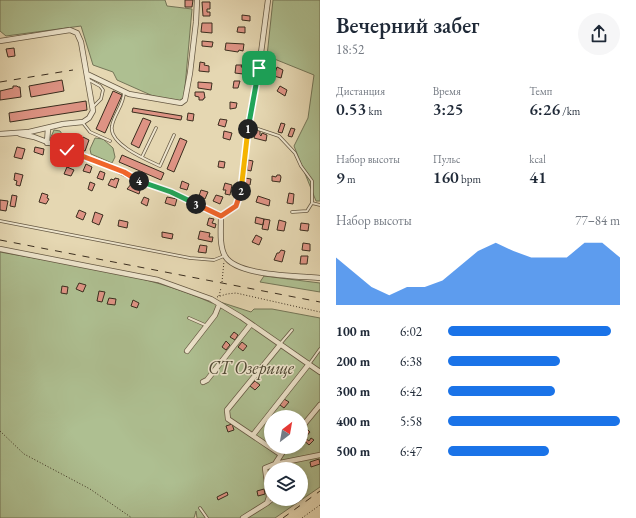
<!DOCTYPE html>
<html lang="ru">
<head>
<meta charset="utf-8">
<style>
	:root { --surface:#fff; --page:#f6f6f7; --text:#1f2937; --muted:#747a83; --accent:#1a73e8 }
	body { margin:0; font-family:"EB Garamond",serif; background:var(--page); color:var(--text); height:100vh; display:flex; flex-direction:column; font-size:15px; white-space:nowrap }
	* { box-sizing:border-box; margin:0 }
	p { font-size:13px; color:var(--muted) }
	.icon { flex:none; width:22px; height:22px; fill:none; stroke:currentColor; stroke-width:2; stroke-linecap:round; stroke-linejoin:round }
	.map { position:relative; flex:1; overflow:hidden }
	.details { display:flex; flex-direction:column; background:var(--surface); width:316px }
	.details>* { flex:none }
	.needle { width:26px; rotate:31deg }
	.buttons { position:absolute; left:264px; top:410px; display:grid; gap:8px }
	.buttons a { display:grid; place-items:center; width:44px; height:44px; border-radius:50%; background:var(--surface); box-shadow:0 2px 6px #0003; font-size:20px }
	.pin { position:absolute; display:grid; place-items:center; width:34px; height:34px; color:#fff; margin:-17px; border-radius:8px; box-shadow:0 2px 6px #0006 }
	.km { position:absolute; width:20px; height:20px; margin:-10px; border-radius:50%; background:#222; color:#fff; font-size:11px; line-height:20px; text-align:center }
	.round { display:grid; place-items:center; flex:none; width:42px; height:42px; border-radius:21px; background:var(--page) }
	.overview { display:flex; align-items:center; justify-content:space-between; height:68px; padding:0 16px }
	h1 { font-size:22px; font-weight:600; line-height:30px }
	.stats { display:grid; grid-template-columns:repeat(3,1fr); gap:6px; height:68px; padding:4px 16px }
	.stats div { display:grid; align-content:center }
	.stats b { font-size:17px; font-weight:600 }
	.stats small { font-size:11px; font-weight:400 }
	.stats p { font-size:11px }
	.chart { height:112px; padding:8px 16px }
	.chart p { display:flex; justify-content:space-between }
	.chart svg { width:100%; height:72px; margin-top:4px; fill:var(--accent); opacity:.7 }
	ul { padding:0 16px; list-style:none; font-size:13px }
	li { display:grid; grid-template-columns:64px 48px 1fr; align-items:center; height:30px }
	li i { height:10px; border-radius:5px; background:var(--accent) }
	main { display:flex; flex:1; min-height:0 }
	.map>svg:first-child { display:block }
</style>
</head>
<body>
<main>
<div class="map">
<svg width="320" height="518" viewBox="0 0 320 518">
	<rect width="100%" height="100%" fill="#e5d7b2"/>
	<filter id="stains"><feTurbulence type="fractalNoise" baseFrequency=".005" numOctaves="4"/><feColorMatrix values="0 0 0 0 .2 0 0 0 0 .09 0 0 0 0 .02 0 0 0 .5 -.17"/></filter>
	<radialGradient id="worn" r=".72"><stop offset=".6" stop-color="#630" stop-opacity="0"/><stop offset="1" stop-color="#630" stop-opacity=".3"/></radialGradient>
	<path fill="#aebf91" stroke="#747658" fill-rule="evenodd" d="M0 0H165L167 6 192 9 184 98 179 102 153 96 117 80 113 72 93 65 81 26 6 36 0 31Z
		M273 0H320V201H316L294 146 308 118 314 75 267 56Z
		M54 130 60 131 68 143V148L51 142 50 139Z
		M95 138 103 139 113 148 115 157 112 163 91 154 90 149Z
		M0 252C71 265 146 273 212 303L217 301 251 312 254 309H272L320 318V487L275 518H197L196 511 194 518H0ZM271 417H301V447H271ZM271 469H301V499H271Z
		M264 276 320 283V292L260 282Z"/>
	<path fill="#de9384" stroke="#3a2d1e" d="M185 0H193L192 7H185Z
		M202 2H210V9H207V12H210V16H203Z
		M242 15 250 16V21L242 20Z
		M202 23H212V33L201 32Z
		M238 27H245V33L237 32Z
		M202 41 213 42 212 47 202 46Z
		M226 43 244 44 243 51 239 50 238 52 225 50Z
		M14 48 15 56 8 57 6 49Z
		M200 62 205 63 204 65 209 66V72L199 71Z
		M236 65H242L241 67H244L243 74 235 73Z
		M277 67 283 70 281 78 274 76Z
		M62 80 64 91 31 97 29 86Z
		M234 81H240L238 88H233Z
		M198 82 212 83 211 90 198 88Z
		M13 86H17L18 87H20L21 97 0 100V91L13 88Z
		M280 86 287 90 285 96 277 91Z
		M113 91 122 95 105 133 96 129Z
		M195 92H204L205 98H204L203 100H199V97L195 96Z
		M86 101 87 110 10 122 9 113Z
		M230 102 237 103 236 108 230 109Z
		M133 108 182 116 181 120 132 112Z
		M188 113 194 114 193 121 187 120Z
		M143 118 151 121 139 148 131 144Z
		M220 119 227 120 225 127 218 125Z
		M281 123 285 124 282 133 278 132Z
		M291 128 295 129 292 137 288 136Z
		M256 130 260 131V135L261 136 262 133 267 135 266 141 254 138Z
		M224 131 232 133 230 140 223 138Z
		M83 137 89 140 85 151 79 149Z
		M180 138 187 141 174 172 167 169Z
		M17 147 25 149 22 159 14 157Z
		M35 147 44 149 43 155 34 152Z
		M60 153 65 155 62 162 57 161Z
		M122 155 164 173 161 180 119 162Z
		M248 160 253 161 251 171 247 170Z
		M219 161 225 162 224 168 218 167Z
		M86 164 92 167 90 173 83 171Z
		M67 167 74 170 71 176 64 174Z
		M100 171 105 173 103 180 97 178Z
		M15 173 23 175 20 186 16 185 17 181 14 180Z
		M277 175H280L281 177 280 182 272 181V176L276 177Z
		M115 178 119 179 116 188 108 185 111 179 114 180Z
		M245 178 251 179 250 185H245Z
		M182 181 189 184 187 190 180 188Z
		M90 182 95 184 92 191 88 189Z
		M132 183 141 187 139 194 127 189Z
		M225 183 232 185 230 195 225 194 226 190H223Z
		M201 190 208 192 205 199 199 196Z
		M42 193 48 195 47 198 49 199 46 204 39 202Z
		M289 193 294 194 293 204 287 203Z
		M12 195 17 196 15 207 10 206Z
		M216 195 223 197 220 204 213 201Z
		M258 196 270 200 269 206 256 202Z
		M144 197 149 199 147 206 141 203Z
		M167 197 177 199 175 206 165 203Z
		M0 200 8 201 6 211 0 210Z
		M79 210 86 213 83 220 76 217Z
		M95 212 103 215 99 225 92 222Z
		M256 217 264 219 263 225 255 223Z
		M209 218 214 219 212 223 216 224 215 228 207 225Z
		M264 219 270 220 268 230 262 229Z
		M119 220 128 222 127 228 118 226Z
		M279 220 286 222 284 231 277 230Z
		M301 223 309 224 308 231 300 230Z
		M200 231 210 233 209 237H213L212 242 198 239Z
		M162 232 173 234 172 239 162 237Z
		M256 235 262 238 259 245 252 242Z
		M303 243 310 244V251L302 250Z
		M200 245 207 246 206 253 198 252Z
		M281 250 285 251 282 262 274 260 277 253H279Z
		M301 256H308L307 264H300Z
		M79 283 86 285 83 292 76 289Z
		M62 286 68 287 67 294 61 293Z
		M99 291 105 292 102 302 97 301Z
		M109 298 116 299 115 305 107 304Z
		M133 300 139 303 137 308 131 306Z
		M234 332 238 335 235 340 230 337Z
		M226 341 230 345 226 350 222 347Z
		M242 342 247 346 243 351 238 347Z
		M255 381 260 385 255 390 250 386Z
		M284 399 289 402 284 408 280 405Z
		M232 424 234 430 228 432 226 426Z
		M306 428 310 432 305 438 309 441 311 438 314 440 309 445 301 438V434Z
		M319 459 320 464 311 467 310 462Z
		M264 489 265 494 258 496 257 491Z
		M227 492 228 495 218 500 217 497Z"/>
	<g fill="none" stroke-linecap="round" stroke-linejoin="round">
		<g stroke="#655843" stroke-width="3.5">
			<path id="lane" d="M89 80 100 86 103 90 101 99 93 107
				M124 92C124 105 114 114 112 126 108 144 147 160 160 166L174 135
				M83 123 90 132 110 141
				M249 126 279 136 295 153 301 166 312 181V203L320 205
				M142 157 156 128
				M292 212 307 211 312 203
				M0 221 190 258 214 260 224 256
				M189 318 205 325
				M280 344 292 330
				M310 363 320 349
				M301 482 303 481
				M269 503 274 499
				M200 508 207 518"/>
		</g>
		<g stroke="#655843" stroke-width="6">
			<path id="street" d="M0 41 70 30 77 33 81 42 93 111 89 118 83 122 63 124 29 132 0 134
				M87 74 129 94 181 103 185 100 190 73 196 22 197 0
				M20 134 34 137 102 163 142 182 171 192 221 216
				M47 143 48 128
				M221 216 236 206 241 192 248 126 259 68 268 0
				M221 216C221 228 219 246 225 256 236 276 298 276 320 278
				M0 249 158 280 211 299 241 317 320 372
				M280 345 227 410 228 419 280 454
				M187 351 215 315 219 305
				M203 382 207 380 251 324
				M301 428 320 405
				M253 435 309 364
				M275 464 320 455
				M243 518 267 503 269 497 265 468 275 464 286 447"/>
		</g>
		<path stroke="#3a2d1e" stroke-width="1" stroke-dasharray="1 2" stroke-linecap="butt" d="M222 282 224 261
			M219 296 221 288
			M217 297 227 294 236 293 320 312
			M0 431 24 454 90 489 132 518
			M302 518 320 505"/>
		<use href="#lane" stroke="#eee5cd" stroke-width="2"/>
		<use href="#street" stroke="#eee5cd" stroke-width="4.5"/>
		<path stroke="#3a2d1e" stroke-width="1" stroke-dasharray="7 7" stroke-linecap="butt" d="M0 82 73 70
			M0 240 320 302
			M283 518 320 491"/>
	</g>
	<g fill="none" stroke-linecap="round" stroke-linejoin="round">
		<g stroke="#fff" stroke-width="8">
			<path id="split-1" d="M248 129 259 68"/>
		</g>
		<g stroke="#fff" stroke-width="8">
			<path id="split-2" d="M241 191 248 129"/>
		</g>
		<g stroke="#fff" stroke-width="8">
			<path id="split-3" d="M196 204 221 216 236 206 241 191"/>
		</g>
		<g stroke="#fff" stroke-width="8">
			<path id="split-4" d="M139 181 171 192 196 204"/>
		</g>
		<g stroke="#fff" stroke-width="8">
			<path id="split-5" d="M82 156 124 172 139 181"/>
		</g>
		<g stroke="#fff" stroke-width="8">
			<path id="split-6" d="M67 150 82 156"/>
		</g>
		<use href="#split-1" stroke="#22a559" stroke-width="5"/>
		<use href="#split-2" stroke="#f5b400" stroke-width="5"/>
		<use href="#split-3" stroke="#f0652b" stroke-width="5"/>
		<use href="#split-4" stroke="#22a559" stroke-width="5"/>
		<use href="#split-5" stroke="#f0652b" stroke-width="5"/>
		<use href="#split-6" stroke="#f5b400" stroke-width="5"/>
	</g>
	<g text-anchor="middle" stroke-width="3" stroke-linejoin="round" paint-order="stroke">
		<g font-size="18" font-style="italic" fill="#514a35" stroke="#eee5cd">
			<text x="251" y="374">СТ Озерище</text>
		</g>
	</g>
	<rect width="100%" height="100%" filter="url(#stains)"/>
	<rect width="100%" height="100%" fill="url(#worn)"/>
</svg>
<div class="buttons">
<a><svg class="needle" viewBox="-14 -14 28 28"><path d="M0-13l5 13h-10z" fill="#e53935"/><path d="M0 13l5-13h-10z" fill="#747a83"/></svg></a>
<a><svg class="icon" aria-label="layers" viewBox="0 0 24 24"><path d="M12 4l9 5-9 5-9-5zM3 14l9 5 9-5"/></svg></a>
</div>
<div class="pin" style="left:259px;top:68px;background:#1e9e55"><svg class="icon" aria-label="arrive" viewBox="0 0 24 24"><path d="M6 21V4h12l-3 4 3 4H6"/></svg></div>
<div class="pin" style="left:67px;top:150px;background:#d93025"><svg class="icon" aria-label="check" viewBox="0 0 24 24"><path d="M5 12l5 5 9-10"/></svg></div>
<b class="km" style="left:248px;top:129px">1</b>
<b class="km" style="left:241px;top:191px">2</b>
<b class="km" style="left:196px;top:204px">3</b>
<b class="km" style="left:139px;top:181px">4</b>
</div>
<section class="details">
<div class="overview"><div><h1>Вечерний забег</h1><p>18:52</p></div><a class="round"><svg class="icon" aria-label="share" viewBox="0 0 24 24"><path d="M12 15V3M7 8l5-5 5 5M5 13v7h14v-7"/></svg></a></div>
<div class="stats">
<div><p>Дистанция</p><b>0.53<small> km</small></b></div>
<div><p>Время</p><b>3:25</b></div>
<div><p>Темп</p><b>6:26<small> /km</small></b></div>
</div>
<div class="stats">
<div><p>Набор высоты</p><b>9<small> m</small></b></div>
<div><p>Пульс</p><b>160<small> bpm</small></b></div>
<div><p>kcal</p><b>41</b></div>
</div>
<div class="chart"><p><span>Набор высоты</span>77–84 m</p>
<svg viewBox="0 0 160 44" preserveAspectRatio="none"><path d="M0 44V15L10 24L20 33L30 38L40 33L50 33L60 29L70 20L80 11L90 6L100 11L110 15L120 15L130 15L140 6L150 6L160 15V44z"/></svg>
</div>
<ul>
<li><b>100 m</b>6:02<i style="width:95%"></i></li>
<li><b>200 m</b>6:38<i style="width:65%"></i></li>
<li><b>300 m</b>6:42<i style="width:62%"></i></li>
<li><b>400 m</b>5:58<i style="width:100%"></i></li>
<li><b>500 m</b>6:47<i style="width:59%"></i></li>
</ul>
</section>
</main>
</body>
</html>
